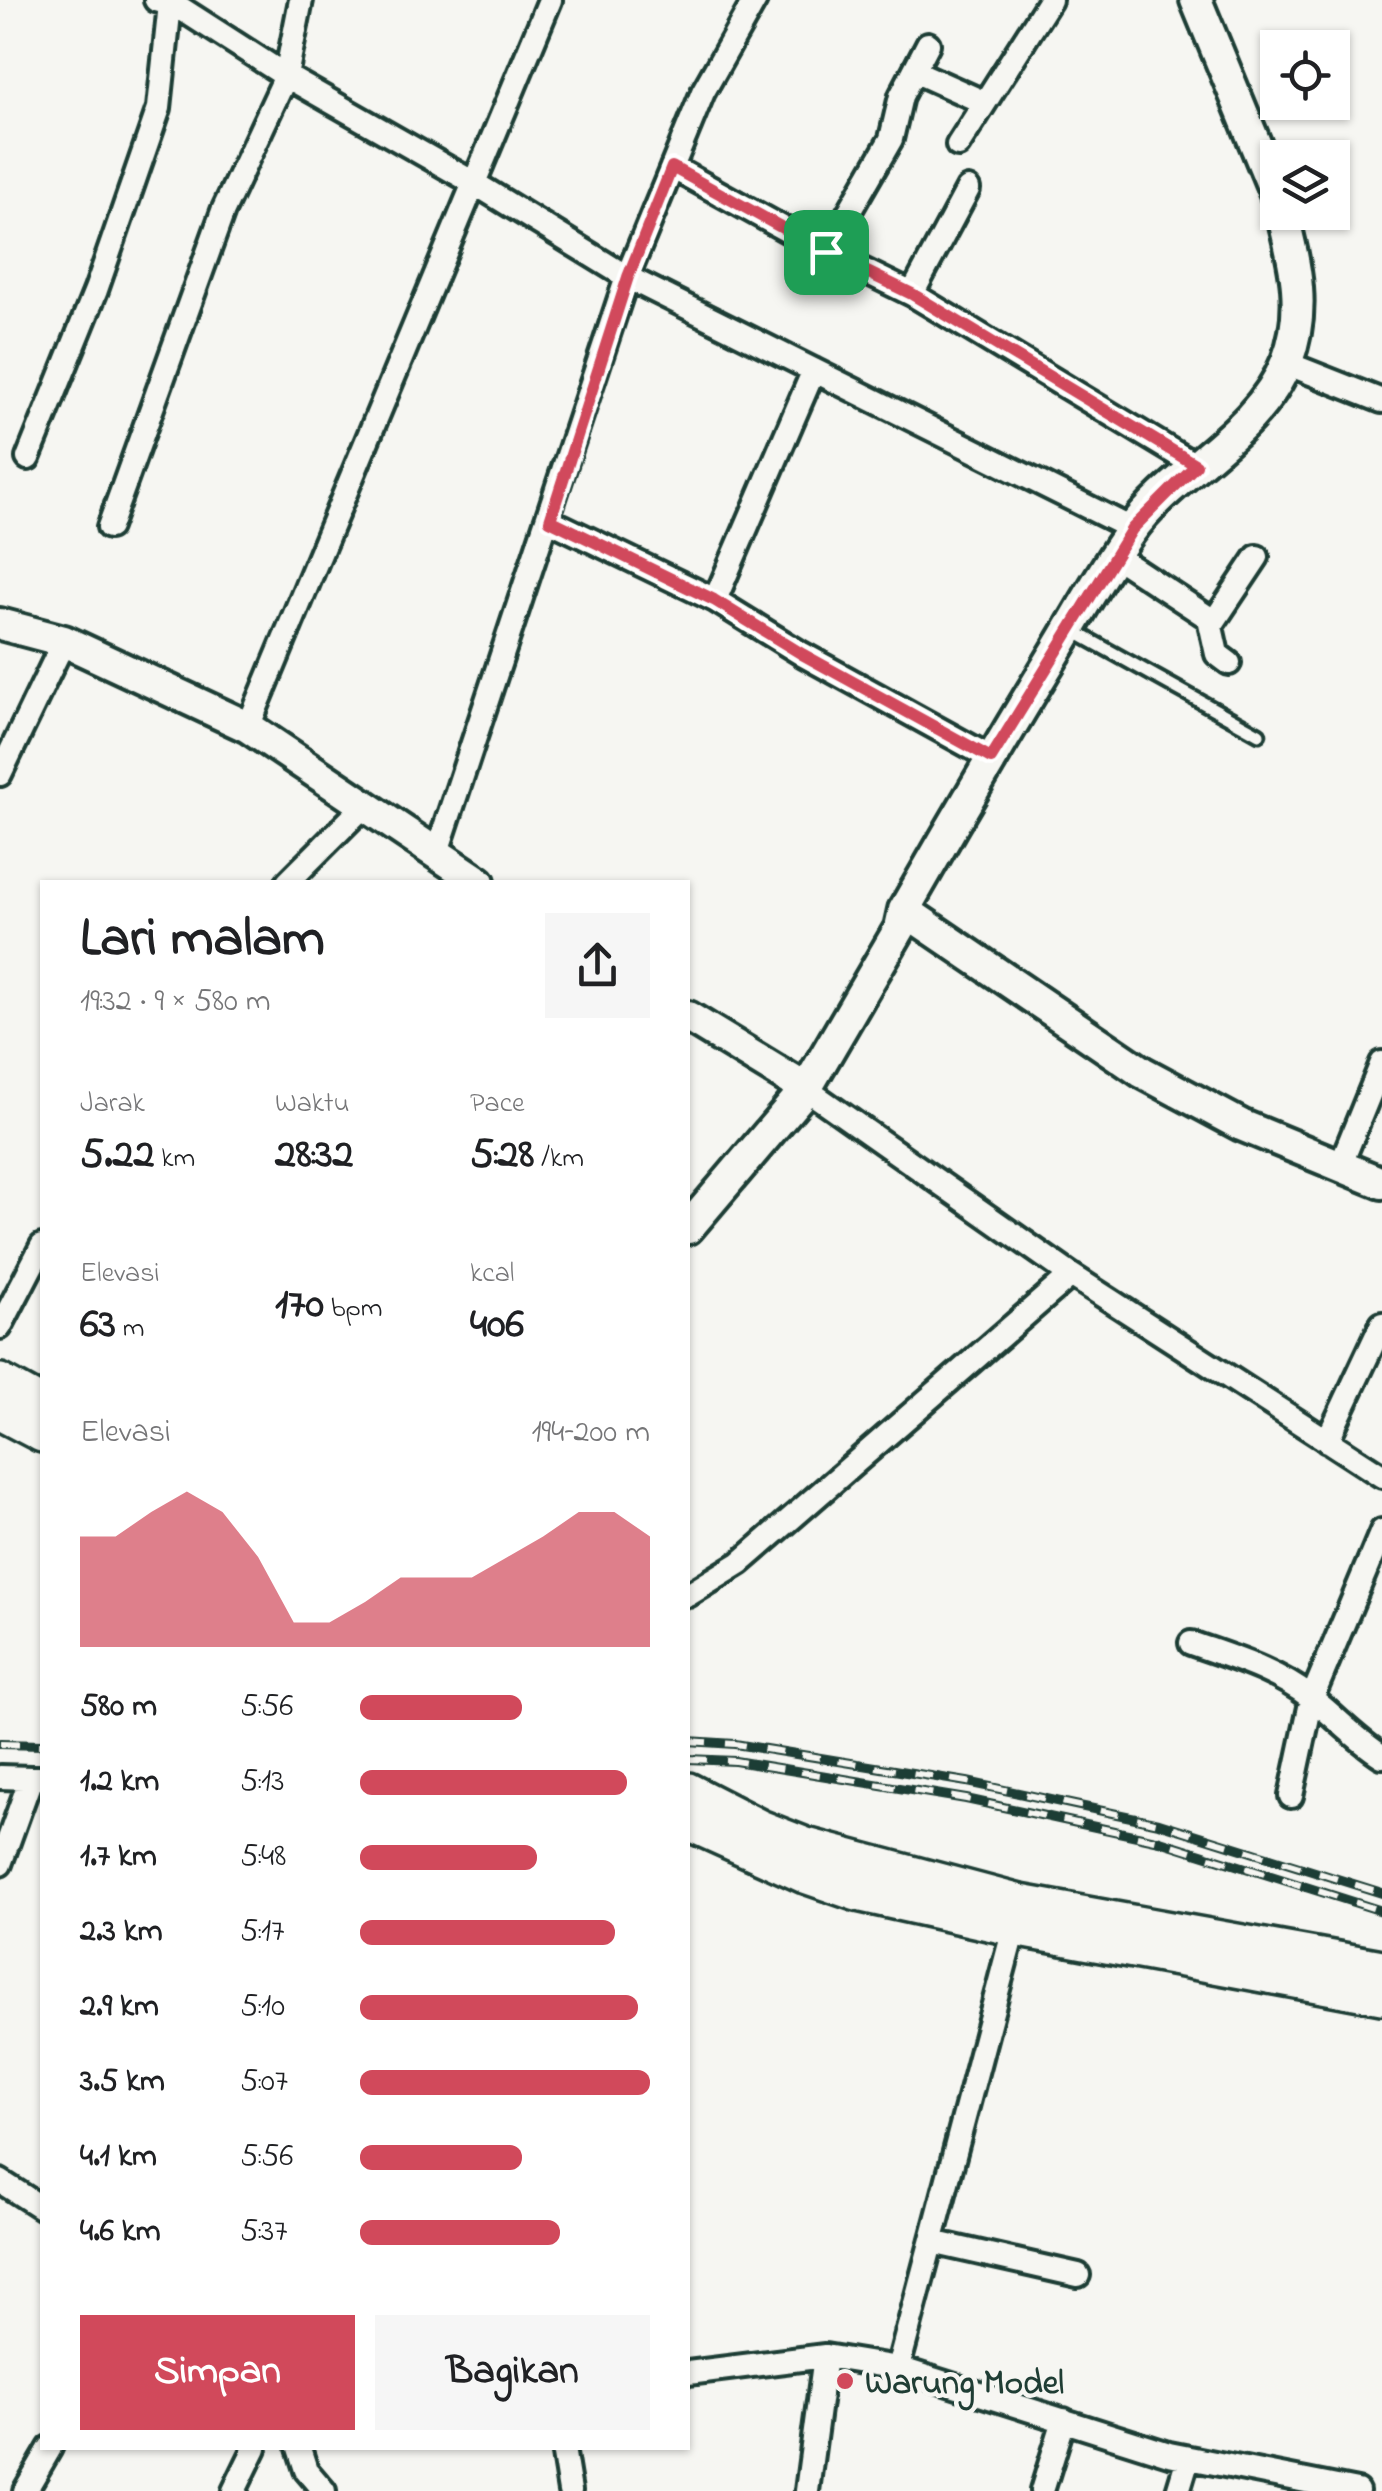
<!DOCTYPE html>
<html lang="id">
<head>
<meta charset="utf-8">
<style>
	:root { --surface:#fff; --page:#f6f6f6; --text:#202124; --muted:#757577; --accent:#d1495b }
	body { margin:0; font-family:"Indie Flower",sans-serif; background:var(--page); color:var(--text); height:100vh; display:flex; flex-direction:column; font-size:38px; white-space:nowrap }
	* { box-sizing:border-box; margin:0 }
	p { font-size:32px; color:var(--muted) }
	.icon { flex:none; width:55px; height:55px; fill:none; stroke:currentColor; stroke-width:2; stroke-linecap:round; stroke-linejoin:round }
	.map { position:relative; flex:1; overflow:hidden }
	.details { position:absolute; left:40px; top:880px; width:650px; height:1570px; display:flex; flex-direction:column; background:var(--surface); border-radius:0px; box-shadow:0 2px 8px #0004 }
	.details>* { flex:none }
	.controls { position:absolute; left:1260px; top:30px; display:grid; gap:20px }
	.controls a { display:grid; place-items:center; width:90px; height:90px; border-radius:0px; background:var(--surface); box-shadow:0 2px 8px #0004; font-size:50px }
	.pin { position:absolute; display:grid; place-items:center; width:85px; height:85px; color:#fff; margin:-42px; border-radius:20px; box-shadow:0 5px 15px #0006 }
	.round { display:grid; place-items:center; flex:none; width:105px; height:105px; border-radius:0px; background:var(--page) }
	.summary { display:flex; align-items:center; justify-content:space-between; height:170px; padding:0 40px }
	h1 { font-size:55px; font-weight:800; line-height:75px }
	.stats { display:grid; grid-template-columns:repeat(3,1fr); gap:15px; height:170px; padding:10px 40px }
	.stats div { display:grid; align-content:center }
	.stats b { font-size:42px; font-weight:800 }
	.stats small { font-size:28px; font-weight:400 }
	.stats p { font-size:28px }
	.chart { height:280px; padding:20px 40px }
	.chart p { display:flex; justify-content:space-between }
	.chart svg { width:100%; height:180px; margin-top:10px; fill:var(--accent); opacity:.7 }
	.cta { display:flex; gap:20px; margin-top:auto; padding:20px 40px }
	.cta a { flex:1; height:115px; border-radius:0px; background:var(--accent); color:#fff; font-size:40px; font-weight:800; line-height:115px; text-align:center }
	.cta a+a { background:var(--page); color:var(--text) }
	ul { padding:0 40px; list-style:none; font-size:32px }
	li { display:grid; grid-template-columns:160px 120px 1fr; align-items:center; height:75px }
	li i { height:25px; border-radius:12px; background:var(--accent) }
	.map>svg:first-child { display:block }
</style>
</head>
<body>
<div class="map">
<svg width="1382" height="2491" viewBox="0 0 1382 2491">
	<rect width="100%" height="100%" fill="#f6f6f2"/>
	<filter id="ink" filterUnits="userSpaceOnUse"><feTurbulence type="fractalNoise" baseFrequency=".01" numOctaves="2"/><feDisplacementMap in="SourceGraphic" scale="20" xChannelSelector="R" yChannelSelector="G"/><feConvolveMatrix kernelMatrix="1 2 1 2 8 2 1 2 1" color-interpolation-filters="sRGB"/></filter>
	<g filter="url(#ink)">
		<g fill="none" stroke-linecap="round" stroke-linejoin="round">
			<g stroke="#1f3d34" stroke-width="19">
				<path id="lane" d="M1070 629 1259 734"/>
			</g>
			<g stroke="#1f3d34" stroke-width="30">
				<path id="street" d="M156 0 177 6 286 76 474 183 627 277 1132 529
					M914 71 983 102
					M958 145 1050 0
					M672 167 826 252 912 294 1195 465
					M826 252 891 139 901 96 928 44
					M912 294 968 189
					M1286 363 1382 401
					M28 458 96 290 159 108 170 4
					M549 520 715 600 802 654 991 758
					M109 527 223 211 286 76 301 0
					M1115 556 1209 618 1217 654 1229 663
					M715 600 814 370
					M1213 623 1257 557
					M248 727 550 0
					M0 774 64 641
					M436 855 627 277 703 92 755 0
					M288 882 363 807
					M806 1089 1071 1275 1382 1476
					M1340 1166 1382 1063
					M0 1327 42 1246
					M1327 1441 1382 1324
					M688 1595 740 1563 1071 1275
					M1191 1643C1233 1658 1275 1670 1310 1697 1335 1716 1355 1739 1382 1756
					M0 1777 31 1778
					M1291 1796 1312 1698 1382 1531
					M0 1864 31 1778H42
					M0 2181 42 2208
					M932 2242 1078 2275
					M898 2368 1017 1917
					M688 2373 825 2356 898 2368 1169 2454 1357 2491
					M299 2448 306 2470 324 2491
					M563 2448 570 2491
					M25 2491 50 2448
					M234 2491 255 2448
					M807 2491 825 2356
					M1042 2491 1064 2420
					M1178 2491 1188 2458"/>
			</g>
			<g stroke="#1f3d34" stroke-width="38">
				<path id="secondary" d="M1196 0 1278 199
					M0 624 64 641 248 727 479 882
					M904 910 1142 1072 1241 1125 1382 1183
					M688 1017 806 1089
					M688 1228 806 1089 900 928 904 910C953 824 1003 739 1054 655 1079 614 1102 571 1130 532 1175 469 1258 435 1287 361 1307 309 1295 264 1282 212"/>
			</g>
			<g stroke="#1f3d34" stroke-width="42">
				<path id="primary" d="M0 1382 42 1405
					M0 1412 42 1434
					M688 1791 760 1828 806 1846 1020 1903 1382 1968
					M688 1822 805 1875 857 1893 1015 1928 1382 1996"/>
			</g>
			<use href="#lane" stroke="#f6f6f2" stroke-width="11"/>
			<use href="#street" stroke="#f6f6f2" stroke-width="22"/>
			<use href="#secondary" stroke="#f6f6f2" stroke-width="30"/>
			<use href="#primary" stroke="#f6f6f2" stroke-width="35"/>
			<g stroke="#1f3d34" stroke-width="10">
				<path id="rail" d="M688 1741 735 1744 967 1782 1159 1823 1382 1893
					M0 1744 42 1745
					M688 1759 735 1761 966 1799 1160 1841 1382 1911"/>
			</g>
			<use href="#rail" stroke="#f6f6f2" stroke-width="6" stroke-dasharray="19" stroke-linecap="butt"/>
		</g>
	</g>
	<g fill="none" stroke-linecap="round" stroke-linejoin="round" filter="url(#ink)">
		<g stroke="#fff" stroke-width="20">
			<path id="route" d="M672 167 826 252 912 294 1196 465 1132 529 991 758 802 654 714 600 550 520 628 277Z"/>
		</g>
		<use href="#route" stroke="#d1495b" stroke-width="12"/>
	</g>
	<circle fill="#d1495b" stroke="#f6f6f2" stroke-width="4" cx="845" cy="2381" r="10"/>
	<g text-anchor="middle" stroke-width="9" stroke-linejoin="round" paint-order="stroke">
		<g font-size="35" font-weight="bold" fill="#1f3d34" stroke="#f6f6f2" text-anchor="start">
			<text x="865" y="2393">Warung Model</text>
		</g>
	</g>
</svg>
<div class="controls">
<a><svg class="icon" aria-label="locate" viewBox="0 0 24 24"><circle cx="12" cy="12" r="6"/><path d="M12 2v4M12 18v4M2 12h4M18 12h4"/></svg></a>
<a><svg class="icon" aria-label="layers" viewBox="0 0 24 24"><path d="M12 4l9 5-9 5-9-5zM3 14l9 5 9-5"/></svg></a>
</div>
<div class="pin" style="left:826px;top:252px;background:#1e9e55"><svg class="icon" aria-label="arrive" viewBox="0 0 24 24"><path d="M6 21V4h12l-3 4 3 4H6"/></svg></div>
<section class="details">
<div class="summary"><div><h1>Lari malam</h1><p>19:32 · 9 × 580 m</p></div><a class="round"><svg class="icon" aria-label="share" viewBox="0 0 24 24"><path d="M12 15V3M7 8l5-5 5 5M5 13v7h14v-7"/></svg></a></div>
<div class="stats">
<div><p>Jarak</p><b>5.22<small> km</small></b></div>
<div><p>Waktu</p><b>28:32</b></div>
<div><p>Pace</p><b>5:28<small> /km</small></b></div>
</div>
<div class="stats">
<div><p>Elevasi</p><b>63<small> m</small></b></div>
<div><b>170<small> bpm</small></b></div>
<div><p>kcal</p><b>406</b></div>
</div>
<div class="chart"><p><span>Elevasi</span>194–200 m</p>
<svg viewBox="0 0 160 44" preserveAspectRatio="none"><path d="M0 44V17L10 17L20 11L30 6L40 11L50 22L60 38L70 38L80 33L90 27L100 27L110 27L120 22L130 17L140 11L150 11L160 17V44z"/></svg>
</div>
<ul>
<li><b>580 m</b>5:56<i style="width:56%"></i></li>
<li><b>1.2 km</b>5:13<i style="width:92%"></i></li>
<li><b>1.7 km</b>5:48<i style="width:61%"></i></li>
<li><b>2.3 km</b>5:17<i style="width:88%"></i></li>
<li><b>2.9 km</b>5:10<i style="width:96%"></i></li>
<li><b>3.5 km</b>5:07<i style="width:100%"></i></li>
<li><b>4.1 km</b>5:56<i style="width:56%"></i></li>
<li><b>4.6 km</b>5:37<i style="width:69%"></i></li>
</ul>
<div class="cta"><a>Simpan</a><a>Bagikan</a></div>
</section>
</div>
</body>
</html>
